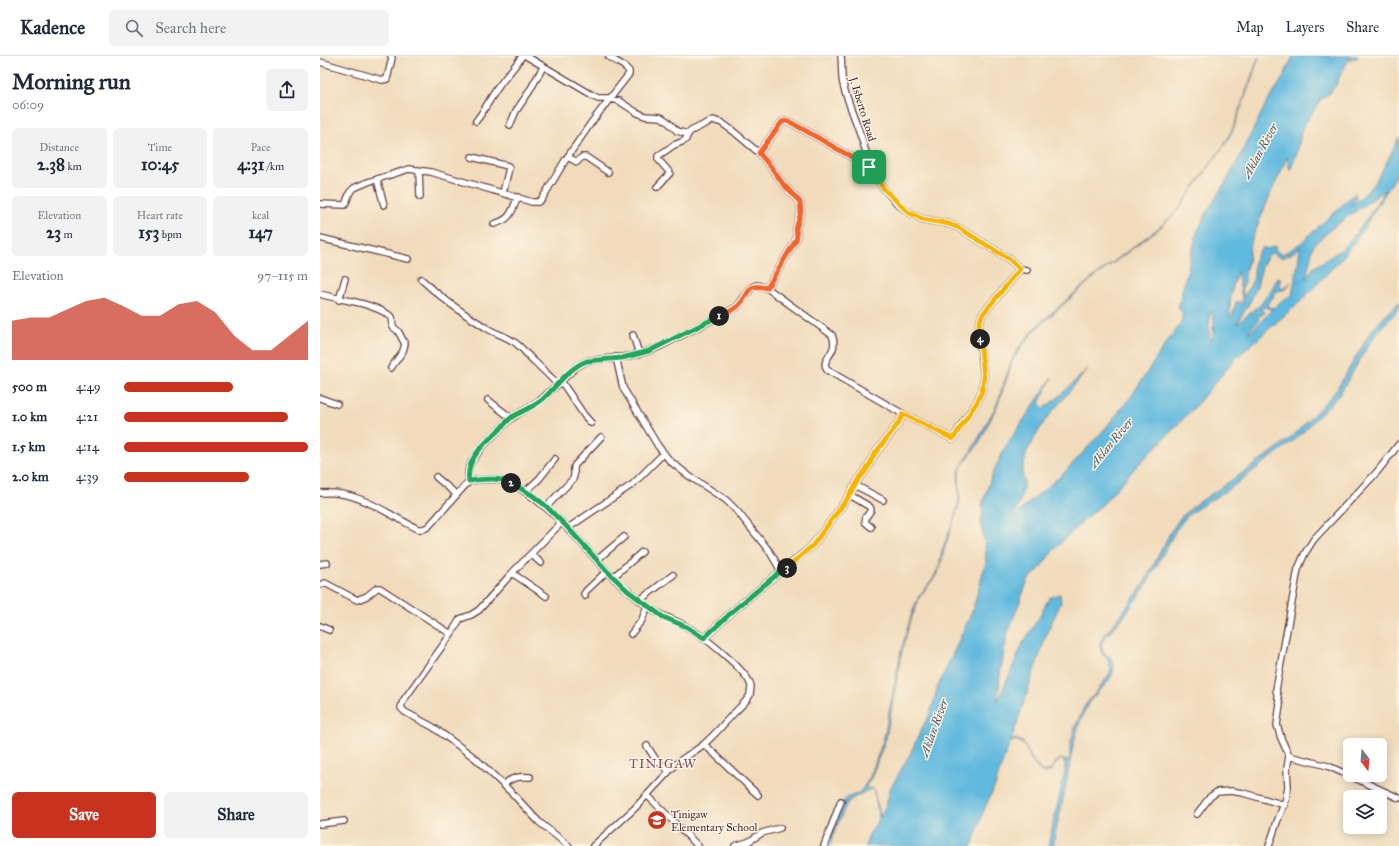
<!DOCTYPE html>
<html lang="en">
<head>
<meta charset="utf-8">
<style>
	:root { --surface:#fff; --page:#f2f2f3; --text:#1f2937; --muted:#747a83; --line:#e0e1e3; --accent:#c8321e }
	body { margin:0; font-family:"IM FELL Great Primer",serif; background:var(--page); color:var(--text); height:100vh; display:flex; flex-direction:column; font-size:15px; white-space:nowrap }
	* { box-sizing:border-box; margin:0 }
	p { font-size:13px; color:var(--muted) }
	.icon { flex:none; width:22px; height:22px; fill:none; stroke:currentColor; stroke-width:2; stroke-linecap:round; stroke-linejoin:round }
	.map { position:relative; flex:1; overflow:hidden }
	.panel { display:flex; flex-direction:column; background:var(--surface); width:320px }
	.panel>* { flex:none }
	.needle { width:26px; rotate:164deg }
	.tools { position:absolute; left:1023px; top:682px; display:grid; gap:8px }
	.tools a { display:grid; place-items:center; width:44px; height:44px; border-radius:6px; background:var(--surface); box-shadow:0 2px 10px #0003; font-size:20px }
	.pin { position:absolute; display:grid; place-items:center; width:34px; height:34px; color:#fff; margin:-17px; border-radius:8px; box-shadow:0 2px 6px #0006 }
	.km { position:absolute; width:20px; height:20px; margin:-10px; border-radius:50%; background:#222; color:#fff; font-size:11px; line-height:20px; text-align:center }
	.round { display:grid; place-items:center; flex:none; width:42px; height:42px; border-radius:6px; background:var(--page) }
	.headline { display:flex; align-items:center; justify-content:space-between; height:68px; padding:0 12px }
	h1 { font-size:22px; font-weight:700; line-height:30px }
	.figures { display:grid; grid-template-columns:repeat(3,1fr); gap:6px; height:68px; padding:4px 12px }
	.figures div { display:grid; align-content:center; border-radius:6px; background:var(--page); text-align:center }
	.figures b { font-size:17px; font-weight:700 }
	.figures small { font-size:11px; font-weight:400 }
	.figures p { font-size:11px }
	.chart { height:112px; padding:8px 12px }
	.chart p { display:flex; justify-content:space-between }
	.chart svg { width:100%; height:72px; margin-top:4px; fill:var(--accent); opacity:.7 }
	.cta { display:flex; gap:8px; margin-top:auto; padding:8px 12px }
	.cta a { flex:1; height:46px; border-radius:6px; background:var(--accent); color:#fff; font-size:16px; font-weight:700; line-height:46px; text-align:center }
	.cta a+a { background:var(--page); color:var(--text) }
	ul { padding:0 12px; list-style:none; font-size:13px }
	li { display:grid; grid-template-columns:64px 48px 1fr; align-items:center; height:30px }
	li i { height:10px; border-radius:5px; background:var(--accent) }
	header { display:flex; align-items:center; gap:24px; box-sizing:border-box; height:56px; padding:0 20px; background:var(--surface); border-bottom:1px solid var(--line) }
	header strong { font-size:19px }
	nav { display:flex; gap:22px; margin-inline-start:auto; font-size:14px }
	.search { width:280px; height:36px; background:var(--page); display:flex; align-items:center; gap:10px; box-sizing:border-box; padding:0 14px; border-radius:6px; color:var(--muted); font-size:15px }
	main { display:flex; flex:1; min-height:0 }
	.map>svg:first-child { display:block }
</style>
</head>
<body>
<header>
<strong>Kadence</strong>
<div class="search"><svg class="icon" aria-label="search" viewBox="0 0 24 24"><circle cx="10" cy="10" r="6"/><path d="M15 15l6 6"/></svg>Search here</div>
<nav><a>Map</a><a>Layers</a><a>Share</a></nav>
</header>
<main>
<section class="panel">
<div class="headline"><div><h1>Morning run</h1><p>06:09</p></div><a class="round"><svg class="icon" aria-label="share" viewBox="0 0 24 24"><path d="M12 15V3M7 8l5-5 5 5M5 13v7h14v-7"/></svg></a></div>
<div class="figures">
<div><p>Distance</p><b>2.38<small> km</small></b></div>
<div><p>Time</p><b>10:45</b></div>
<div><p>Pace</p><b>4:31<small> /km</small></b></div>
</div>
<div class="figures">
<div><p>Elevation</p><b>23<small> m</small></b></div>
<div><p>Heart rate</p><b>153<small> bpm</small></b></div>
<div><p>kcal</p><b>147</b></div>
</div>
<div class="chart"><p><span>Elevation</span>97–115 m</p>
<svg viewBox="0 0 160 44" preserveAspectRatio="none"><path d="M0 44V20L10 18L20 18L30 13L40 8L50 6L60 11L70 17L80 17L90 10L100 8L110 15L120 29L130 38L140 38L150 29L160 20V44z"/></svg>
</div>
<ul>
<li><b>500 m</b>4:49<i style="width:59%"></i></li>
<li><b>1.0 km</b>4:21<i style="width:89%"></i></li>
<li><b>1.5 km</b>4:14<i style="width:100%"></i></li>
<li><b>2.0 km</b>4:39<i style="width:68%"></i></li>
</ul>
<div class="cta"><a>Save</a><a>Share</a></div>
</section>
<div class="map">
<svg width="1079" height="790" viewBox="0 0 1079 790">
	<rect width="100%" height="100%" fill="#fcf5e5"/>
	<filter id="ink" filterUnits="userSpaceOnUse"><feTurbulence type="fractalNoise" baseFrequency=".025" numOctaves="2"/><feDisplacementMap in="SourceGraphic" scale="8" xChannelSelector="R" yChannelSelector="G"/><feConvolveMatrix kernelMatrix="1 2 1 2 8 2 1 2 1" color-interpolation-filters="sRGB"/></filter>
	<filter id="wash" filterUnits="userSpaceOnUse"><feTurbulence type="fractalNoise" baseFrequency=".012" numOctaves="4" result="noise"/><feDisplacementMap in="SourceGraphic" scale="16" xChannelSelector="R" yChannelSelector="G"/><feGaussianBlur stdDeviation="0.9" result="paint"/><feColorMatrix in="noise" values="0 0 0 0 0 0 0 0 0 0 0 0 0 0 0 0 0 1.4 0 .05"/><feComposite in="paint" operator="in"/></filter>
	<g filter="url(#wash)">
		<rect width="100%" height="100%" fill="#f1dbbb"/>
		<path fill="#60b9de" stroke="#556c84" fill-rule="evenodd" d="M939 0 937 7 914 71 906 87 857 155 841 171 772 223 736 255 717 272 702 290 693 304 678 348 659 387 641 411 639 418 640 445 624 494 620 512 615 521 600 540 589 569 582 595 566 682 551 722 546 730 549 733H553L560 757V761L567 747 570 733 590 698 602 672 610 658 618 630 652 556 666 506 665 488 661 469 663 446 672 419 686 390 732 322 719 347 724 352 735 344 768 313 724 366 707 395 702 417 704 425 701 442 693 463 707 448 744 417 783 375 810 342 847 286 860 269 863 257 858 252 877 176 888 154 913 114 947 46 963 22 973 0H1038L1037 2 1029 3 1021 17 1016 29 1009 38 1002 42 982 72 977 97 970 115 967 101 961 116 952 134 930 188 928 207 925 215V226L922 232 924 241 934 222V206L938 197 943 191 947 193 955 190 956 195 962 198 970 194 981 187 1035 137 1036 141 1031 149C1055 134 1067 106 1079 81V111L1073 125 1036 184 1021 203 982 244 916 302 872 354 814 413 782 449 765 463 733 495 717 516 708 524 687 579 680 618 678 645 704 585 720 560 729 542 740 538 741 547 728 574 691 685 695 683 703 686C709 697 713 708 723 716L730 714 735 707 741 703 745 705 750 703V689L755 671 765 649 778 634 790 617 791 612 787 603 782 598 779 588 784 579 798 563 823 529 851 475 861 461 875 449 943 403 973 380 1015 336 1052 274 1079 246V253L1059 274 1048 290 1019 339 977 382 909 433 878 452 866 461 856 474 825 531 802 563 786 580 781 588 783 597 791 602C792 604 794 608 794 610 794 626 773 638 767 650 754 676 752 696 747 724 743 746 737 768 733 790H728L745 716V706L741 703 736 707 731 715 723 717C720 714 716 711 713 707 706 697 709 689 695 684L689 688 683 705 675 730 664 754 652 790H545L550 777 559 763 554 734 552 732 530 744 526 749 509 790H506L521 748 528 741 537 738 541 735 550 721 564 682 581 595 591 560 599 540 614 521 619 511 622 494 635 461 639 445 638 419 641 411 656 387 677 348 692 303 700 290 718 269 771 223 841 170 858 154 906 86 914 70ZM1066 133 1041 171 1029 185 1022 193 993 212 986 224 993 190 1011 173ZM980 191 978 208 972 239 960 246 955 251 950 252 948 248 954 240 955 236 966 233 971 226 966 231 961 232 960 231V222L957 223 953 231 941 248 917 268C922 257 931 247 935 235 941 221 939 210 950 197 954 197 955 199 959 201 966 203 975 195 980 191ZM917 215 923 249 920 246H916L912 261 910 259C909 242 913 230 917 215ZM943 251H947L951 255 929 277C930 270 937 269 939 262L937 260 942 259 944 256 941 254ZM890 257 893 258 895 276 893 270 892 284 890 283 889 272Z"/>
	</g>
	<g filter="url(#ink)">
		<g fill="none" stroke-linecap="round" stroke-linejoin="round">
			<g stroke="#633b41" stroke-width="8">
				<path id="minor" d="M206 0 274 40 278 42H287L299 45 316 56 325 60 341 61 347 65 357 75 368 78 371 75 393 64 402 67 413 75 439 97 451 111 463 128 480 146 481 156 476 173 477 180 476 184 447 232
					M521 0C522 9 521 19 523 28 530 56 545 82 549 111
					M0 6 62 24 67 23 72 2 71 0
					M156 65C165 54 170 42 179 30 186 20 195 11 202 0
					M190 69 196 55 209 36 223 11
					M439 97 462 66 466 65 472 67 549 111 564 133 577 147 588 156 602 163 629 168 639 172 689 203 700 213 707 214
					M152 101 188 110 189 112 183 137
					M248 101 257 106 262 101H266L288 116
					M99 114 100 141
					M57 123 64 149
					M337 131 350 117 338 103V100L354 89 364 85 366 83 368 78
					M0 148 25 149 30 136 34 132 48 126 89 113 111 116 212 146H218L222 143 246 103 271 67 309 18V15L304 10 289 1
					M174 168C192 163 191 156 198 141
					M0 182 88 203
					M101 223C121 242 142 257 165 271 175 278 188 280 198 289 204 294 209 301 215 306 223 314 230 320 237 328
					M0 238C24 245 52 246 72 261L73 271 78 275 85 288 83 295 71 312
					M19 244 25 223
					M313 279 319 298
					M296 301 303 332 338 390 350 405 369 420 406 444 417 455 450 496 461 515 467 511 493 489 527 443 538 424 544 417 550 408 553 400 578 368 583 358
					M241 325 264 359 271 367
					M0 342 17 348
					M168 344 191 362
					M116 421 136 438
					M149 425 148 418 149 412 152 405 162 391 190 363 222 343 256 311 267 305 311 300 329 295 341 290 417 251 432 231 437 229 447 232 512 279C520 298 499 302 507 314L583 358 633 383 642 368 657 346 662 335 664 321 660 287 659 268 662 259 700 213
					M535 429 563 444
					M205 436 219 423 235 403
					M0 437C39 434 65 457 98 473H103L108 471 149 425C165 423 181 421 196 430 232 451 258 484 286 514 298 528 313 539 327 550 339 560 354 563 367 571 381 578 428 615 431 630 431 632 430 637 430 639 427 645 421 650 416 655 405 666 396 678 384 688 375 696 364 700 355 709L314 753 273 790
					M530 439 550 451 551 454 546 461 545 466 551 471
					M226 451 253 423C256 418 252 414 255 409L281 381
					M242 466 192 517 159 554 151 559 140 563 131 578 83 645 81 652 85 656 113 671 155 702 192 737 219 766 249 790
					M248 472 313 428 344 397
					M211 498 221 507
					M278 503 304 481
					M0 508 7 507
					M192 517 226 540
					M293 521 322 496
					M0 529 5 527 37 544 47 540 57 532H60L131 578
					M265 540 264 538 266 535 287 515
					M320 544 353 519
					M0 570 9 574
					M311 578 322 564 327 550
					M384 582 414 554 461 515
					M384 688 438 739
					M327 690 336 704 349 715
					M969 700 1008 710 1079 742
					M183 729C192 721 199 720 210 721
					M327 739 378 790
					M877 758 890 741 897 736 911 735 923 737 965 749
					M0 768 24 765
					M415 790 428 786 442 777 460 772
					M504 790 521 745
					M949 790 957 766 966 743 968 731 967 713 969 700 961 682 957 669 960 649 956 634 978 513 985 497 994 483 1057 416 1079 388"/>
			</g>
			<use href="#minor" stroke="#fff" stroke-width="5.5"/>
		</g>
	</g>
	<g fill="none" stroke-linecap="round" stroke-linejoin="round" filter="url(#ink)">
		<g stroke="#fff" stroke-width="8">
			<path id="split-1" d="M399 260C405 257 413 255 418 250 431 238 425 226 447 232L476 184 477 180 476 173 481 156 480 146 463 128 451 111 439 97 462 66 466 65 472 67 549 111"/>
		</g>
		<g stroke="#fff" stroke-width="8">
			<path id="split-2" d="M191 427C178 421 163 423 149 425 145 403 166 386 181 372 184 369 188 364 192 361 202 355 214 351 223 343 237 330 248 312 267 305L302 302 329 295 399 260"/>
		</g>
		<g stroke="#fff" stroke-width="8">
			<path id="split-3" d="M191 427 212 439 226 450 248 472 287 515 308 535 343 561 367 571 384 582 414 554 461 515 467 512"/>
		</g>
		<g stroke="#fff" stroke-width="8">
			<path id="split-4" d="M467 512 493 489 527 443 538 424 544 417 550 408 553 400 578 368 583 358 633 383 657 346 662 335 664 321 660 283"/>
		</g>
		<g stroke="#fff" stroke-width="8">
			<path id="split-5" d="M549 111 564 133 588 156 602 163 629 168 639 172 689 203 700 213 662 259 659 268 660 283"/>
		</g>
		<use href="#split-1" stroke="#f0652b" stroke-width="5"/>
		<use href="#split-2" stroke="#22a559" stroke-width="5"/>
		<use href="#split-3" stroke="#22a559" stroke-width="5"/>
		<use href="#split-4" stroke="#f5b400" stroke-width="5"/>
		<use href="#split-5" stroke="#f5b400" stroke-width="5"/>
	</g>
	<defs>
		<g id="school-disc" transform="scale(1)"><circle r="9.5" fill="#c8321e" stroke="#fcf5e5"/><path d="M0-5L7-2L0 1L-7-2ZM-4 1L0 2.5L4 1V4Q0 6-4 4Z" fill="#fff"/></g>
	</defs>
	<g fill-rule="evenodd">
		<use href="#school-disc" x="337" y="764"/>
	</g>
	<g text-anchor="middle" stroke-width="3" stroke-linejoin="round" paint-order="stroke">
		<g font-size="11" fill="#4a1f2b" stroke="#fcf5e5">
			<text transform="translate(543 53) rotate(73)" y="4">J. Isberto Road</text>
		</g>
		<g font-size="11" fill="#4a1f2b" stroke="#fcf5e5" text-anchor="start">
			<text x="351" y="762">Tinigaw<tspan x="351" dy="13">Elementary School</tspan></text>
		</g>
		<g font-size="12" font-style="italic" fill="#52556a" stroke="#fcf5e5">
			<text transform="translate(940 95) rotate(-61)" y="4">Aklan River</text>
			<text transform="translate(791 387) rotate(-50)" y="4">Aklan River</text>
			<text transform="translate(614 672) rotate(-70)" y="4">Aklan River</text>
		</g>
		<g font-size="13" letter-spacing="1" fill="#804f60" stroke="#fcf5e5">
			<text x="343" y="712">TINIGAW</text>
		</g>
	</g>
</svg>
<div class="tools">
<a><svg class="needle" viewBox="-14 -14 28 28"><path d="M0-13l5 13h-10z" fill="#e53935"/><path d="M0 13l5-13h-10z" fill="#747a83"/></svg></a>
<a><svg class="icon" aria-label="layers" viewBox="0 0 24 24"><path d="M12 4l9 5-9 5-9-5zM3 14l9 5 9-5"/></svg></a>
</div>
<div class="pin" style="left:549px;top:111px;background:#1e9e55"><svg class="icon" aria-label="arrive" viewBox="0 0 24 24"><path d="M6 21V4h12l-3 4 3 4H6"/></svg></div>
<b class="km" style="left:399px;top:260px">1</b>
<b class="km" style="left:191px;top:427px">2</b>
<b class="km" style="left:467px;top:512px">3</b>
<b class="km" style="left:660px;top:283px">4</b>
</div>
</main>
</body>
</html>
